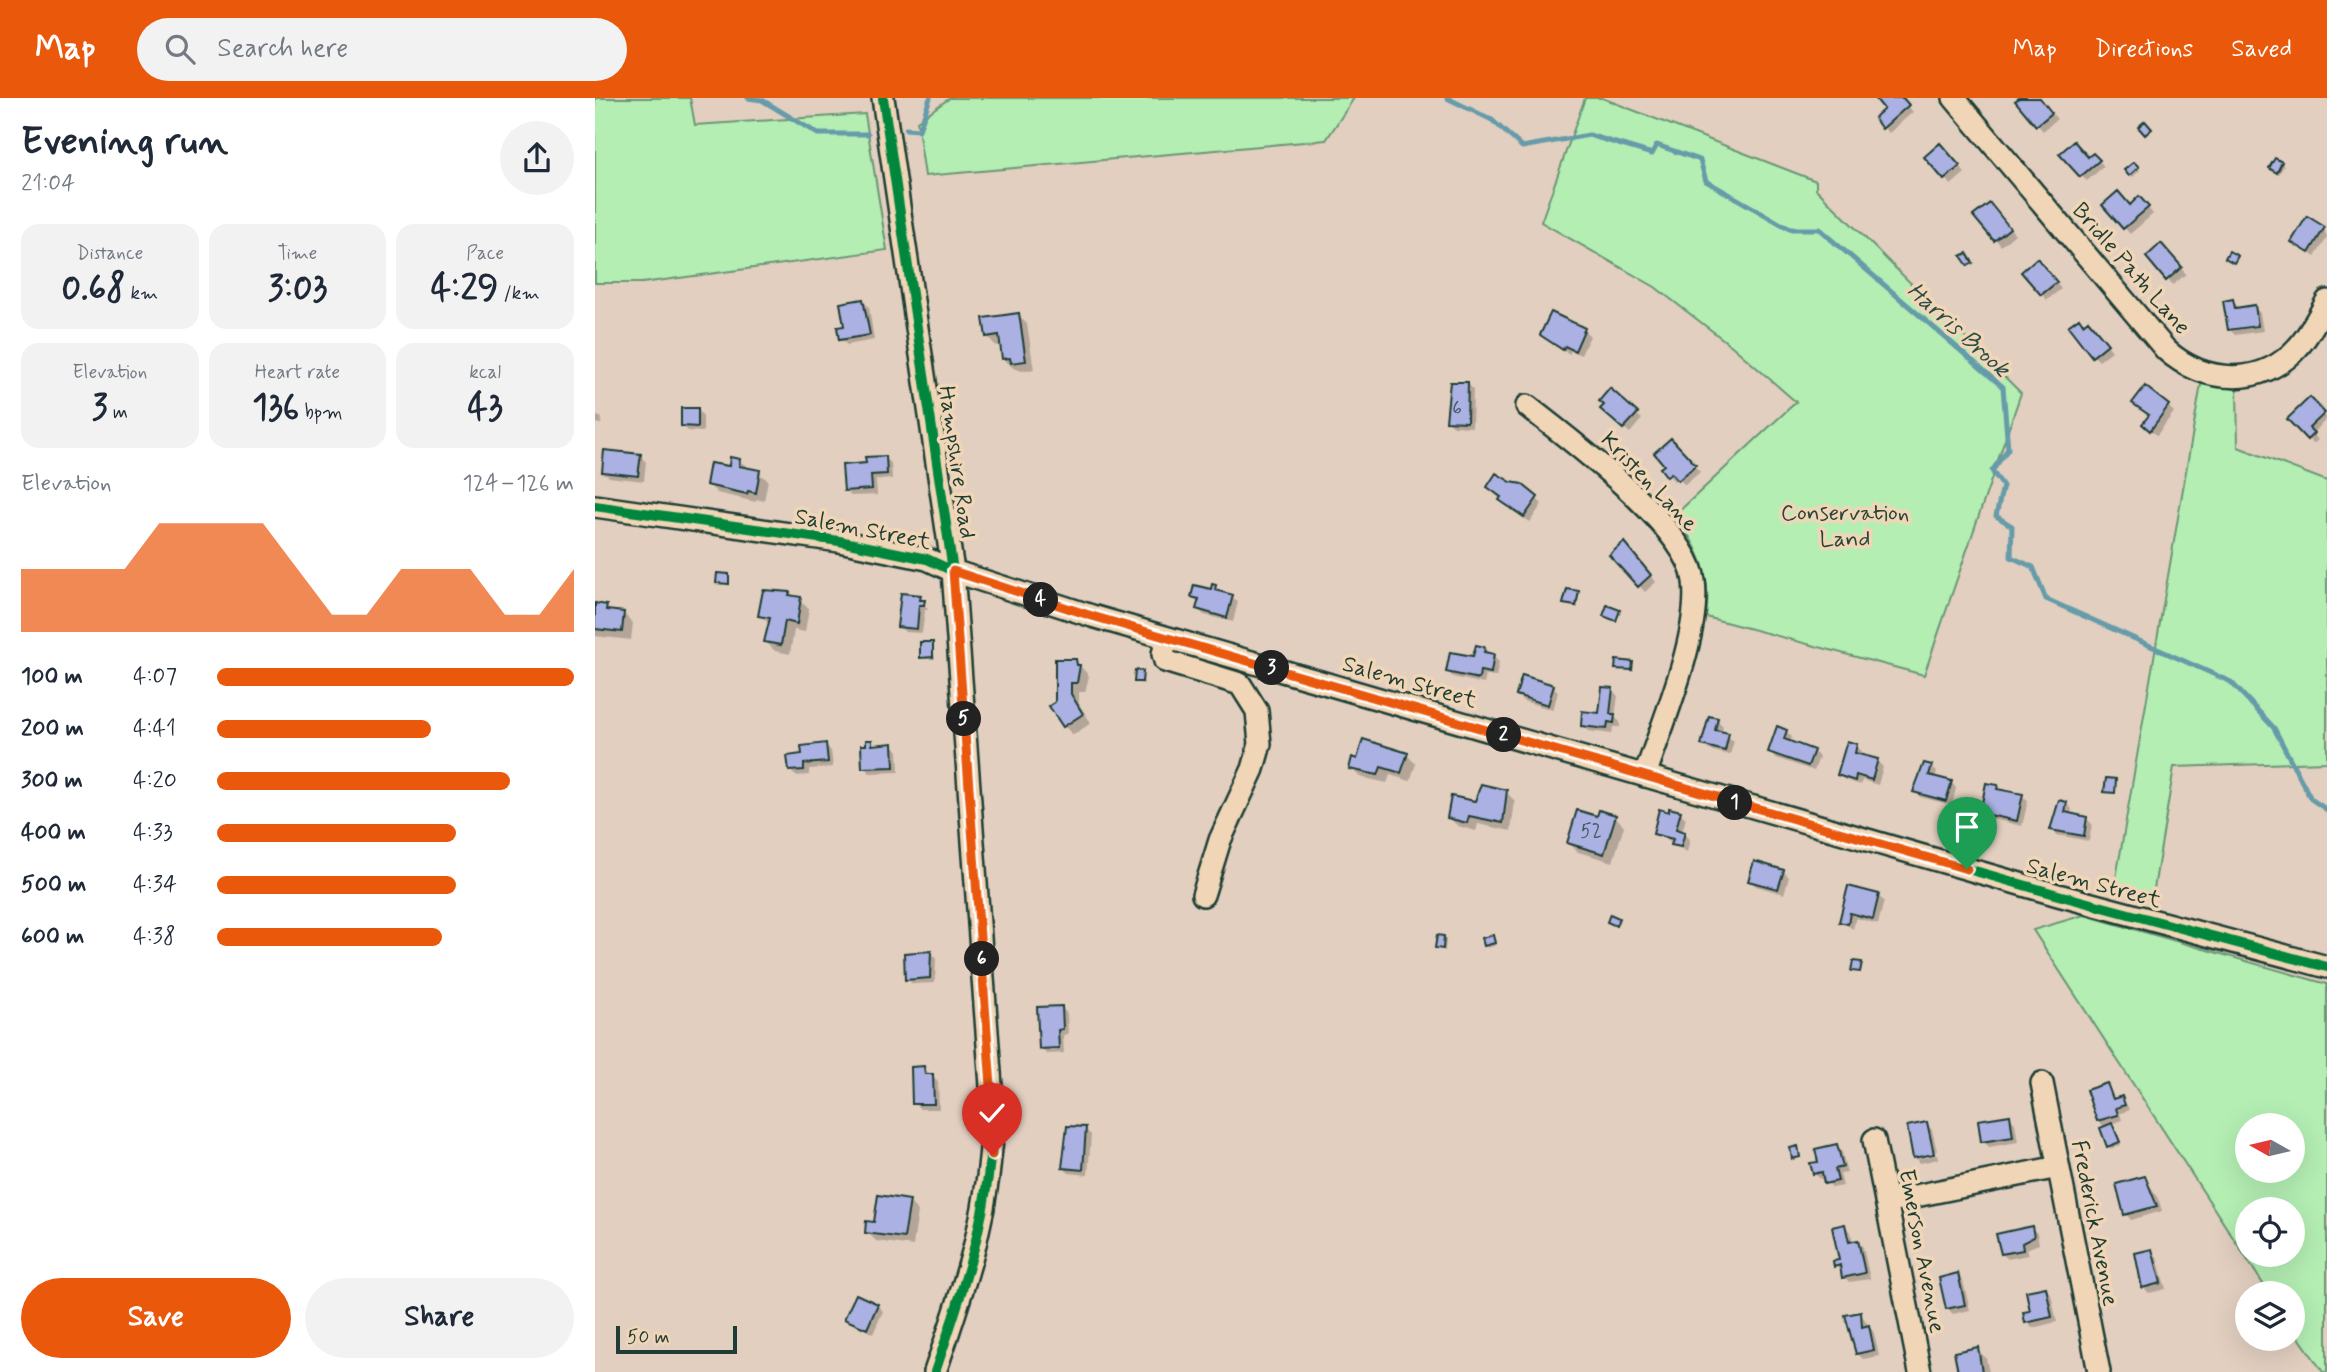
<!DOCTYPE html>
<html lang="en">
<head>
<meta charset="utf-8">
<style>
	:root { --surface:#fff; --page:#f2f2f3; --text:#1f2937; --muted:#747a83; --accent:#ea580c }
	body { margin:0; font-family:Mynerve,sans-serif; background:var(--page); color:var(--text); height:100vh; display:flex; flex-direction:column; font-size:26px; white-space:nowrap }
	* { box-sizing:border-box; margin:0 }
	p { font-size:23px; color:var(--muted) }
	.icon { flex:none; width:38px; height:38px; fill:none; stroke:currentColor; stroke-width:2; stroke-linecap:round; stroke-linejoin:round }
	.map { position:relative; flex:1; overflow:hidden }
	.details { display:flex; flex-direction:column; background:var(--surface); width:595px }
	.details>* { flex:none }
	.needle { width:46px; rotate:278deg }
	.tools { position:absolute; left:1640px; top:1015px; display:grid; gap:14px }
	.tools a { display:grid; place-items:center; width:70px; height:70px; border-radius:50%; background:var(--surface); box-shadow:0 7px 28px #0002; font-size:35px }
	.scale { position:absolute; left:21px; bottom:18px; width:121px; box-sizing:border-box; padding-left:7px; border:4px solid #1f3d34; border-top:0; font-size:19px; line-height:24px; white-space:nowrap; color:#1f3d34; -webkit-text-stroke:5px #f0d6b7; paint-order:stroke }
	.pin { position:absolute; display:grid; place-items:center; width:60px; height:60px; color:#fff; margin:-72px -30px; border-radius:50% 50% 50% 0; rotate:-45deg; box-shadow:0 0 7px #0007 }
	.pin .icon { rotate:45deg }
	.km { position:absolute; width:35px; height:35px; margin:-18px; border-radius:50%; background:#222; color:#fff; font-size:19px; line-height:35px; text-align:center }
	.round { display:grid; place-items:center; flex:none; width:74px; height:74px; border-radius:37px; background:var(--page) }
	.head { display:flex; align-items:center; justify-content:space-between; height:119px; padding:0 21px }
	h1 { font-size:38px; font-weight:800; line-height:52px }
	.figures { display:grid; grid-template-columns:repeat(3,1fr); gap:10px; height:119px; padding:7px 21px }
	.figures div { display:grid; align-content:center; border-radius:18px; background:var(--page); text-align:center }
	.figures b { font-size:35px; font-weight:800 }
	.figures small { font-size:19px; font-weight:400 }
	.figures p { font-size:19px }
	.chart { height:196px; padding:14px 21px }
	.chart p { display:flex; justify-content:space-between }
	.chart svg { width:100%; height:126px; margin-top:7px; fill:var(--accent); opacity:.7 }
	.button { display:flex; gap:14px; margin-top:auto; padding:14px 21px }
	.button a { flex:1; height:80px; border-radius:42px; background:var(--accent); color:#fff; font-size:28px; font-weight:800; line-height:80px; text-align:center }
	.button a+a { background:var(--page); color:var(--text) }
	ul { padding:0 21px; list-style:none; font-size:23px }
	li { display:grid; grid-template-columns:112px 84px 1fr; align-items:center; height:52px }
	li i { height:18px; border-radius:9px; background:var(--accent) }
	header { display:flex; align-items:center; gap:42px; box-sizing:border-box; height:98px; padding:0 35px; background:var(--accent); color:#fff }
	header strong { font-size:33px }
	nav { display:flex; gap:38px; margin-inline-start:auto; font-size:24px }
	.search { width:490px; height:63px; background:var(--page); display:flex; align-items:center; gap:18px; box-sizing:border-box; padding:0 24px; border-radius:38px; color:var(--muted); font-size:26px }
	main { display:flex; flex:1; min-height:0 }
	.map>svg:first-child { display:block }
</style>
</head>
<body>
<header>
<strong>Map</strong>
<div class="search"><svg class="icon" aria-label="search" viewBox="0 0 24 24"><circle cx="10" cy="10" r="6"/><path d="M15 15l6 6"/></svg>Search here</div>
<nav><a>Map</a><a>Directions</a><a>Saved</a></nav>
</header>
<main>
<section class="details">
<div class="head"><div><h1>Evening run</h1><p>21:04</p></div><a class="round"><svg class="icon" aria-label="share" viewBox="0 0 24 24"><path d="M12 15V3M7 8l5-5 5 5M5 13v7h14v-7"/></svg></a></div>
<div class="figures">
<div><p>Distance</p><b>0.68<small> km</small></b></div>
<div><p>Time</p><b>3:03</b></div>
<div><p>Pace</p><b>4:29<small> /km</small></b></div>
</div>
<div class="figures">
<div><p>Elevation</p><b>3<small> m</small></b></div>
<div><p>Heart rate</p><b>136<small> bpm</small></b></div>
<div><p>kcal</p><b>43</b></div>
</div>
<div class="chart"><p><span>Elevation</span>124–126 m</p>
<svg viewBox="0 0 160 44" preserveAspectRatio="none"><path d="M0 44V22L10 22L20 22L30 22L40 6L50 6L60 6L70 6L80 22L90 38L100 38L110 22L120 22L130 22L140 38L150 38L160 22V44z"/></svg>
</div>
<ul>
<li><b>100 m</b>4:07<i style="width:100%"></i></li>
<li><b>200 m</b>4:41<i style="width:60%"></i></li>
<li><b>300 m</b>4:20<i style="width:82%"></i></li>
<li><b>400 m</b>4:33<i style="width:67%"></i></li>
<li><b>500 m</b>4:34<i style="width:67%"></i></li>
<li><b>600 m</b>4:38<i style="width:63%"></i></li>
</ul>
<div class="button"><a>Save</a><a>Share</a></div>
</section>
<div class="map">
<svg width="1732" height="1274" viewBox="0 0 1732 1274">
	<rect width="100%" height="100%" fill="#e2cfc0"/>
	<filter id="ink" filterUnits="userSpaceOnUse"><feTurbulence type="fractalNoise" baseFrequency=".0143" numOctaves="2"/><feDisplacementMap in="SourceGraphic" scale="14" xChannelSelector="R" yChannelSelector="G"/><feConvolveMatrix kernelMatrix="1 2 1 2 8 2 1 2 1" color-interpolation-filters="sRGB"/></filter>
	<g filter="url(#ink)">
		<path fill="#b4eeb3" stroke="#6a9674" stroke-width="2" fill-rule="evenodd" d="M0 0H95L100 27 270 16 292 152 47 185H0Z
			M355 0H759L731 42 330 78 322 23Z
			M990 0H1007L1221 83V91L1426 295 1329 577 1111 519C1117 477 1104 450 1080 417L1201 304 1138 249 1060 189 946 124Z
			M1606 286 1642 291 1643 349 1732 383V664L1579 669 1557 803 1519 792Z
			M1489 817 1732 886V1274H1728L1698 1231V1195H1674L1438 832ZM1652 1027H1698V1073H1652ZM1652 1111H1698V1157H1652Z"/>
		<path fill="#0003" d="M1282 0H1306L1318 14 1294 35 1281 21 1292 11Z
			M1427 0H1444L1462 21 1448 33 1423 4Z
			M1351 53 1370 75 1356 87 1331 59Z
			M1498 57 1509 68 1492 83 1486 78Z
			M1681 63 1689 68 1684 76 1679 72Z
			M1539 66 1545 72 1538 79 1532 72Z
			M1550 106 1558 116 1535 136 1509 107Z
			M1400 113 1420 136 1406 148 1381 118Z
			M1729 130 1732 140 1720 159 1699 144Z
			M1572 153 1591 176 1578 187 1572 181Z
			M1447 168 1466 191 1452 202 1447 196Z
			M268 203 274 209 279 242 252 247 246 241Z
			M1638 203 1644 211 1659 209 1665 215 1668 233 1640 237 1634 231Z
			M423 217 432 226 439 272 427 273 418 270 409 261 407 247 401 248 392 238Z
			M1489 228 1499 230 1517 253 1504 263 1498 257Z
			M989 232 995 238 986 257 976 253 974 256 947 237Z
			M873 286 878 291 877 329 859 328 853 323Z
			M1715 301 1732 320 1718 336 1723 342 1718 346 1694 321Z
			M1573 308 1579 314 1562 337 1555 332V318L1545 311Z
			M103 312 108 318V334L93 333 87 327Z
			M1041 316 1047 321 1035 335 1013 317Z
			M0 317 7 320 6 326 0 325Z
			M1082 348 1105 374 1090 387 1083 380 1079 383 1067 370Z
			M45 358 51 364 49 383 14 379 9 373Z
			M290 360 296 365 297 381 281 382 282 397 256 398 251 393Z
			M144 363 173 382 169 403 161 401V404L122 395 113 386Z
			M894 389 941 400 947 406 935 424 911 408Z
			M1035 452 1061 484 1050 494 1017 458Z
			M133 478 135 488 123 484Z
			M620 489 643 504 638 524 609 517 603 511V504L598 499 617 493Z
			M983 495V510L970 505Z
			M194 496 214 510 210 534 199 532 195 556 180 553 171 544 175 527 165 517Z
			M325 498 333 512H330L327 535 310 534 304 528Z
			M0 507 29 516 38 525 36 542 0 538Z
			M337 546 340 561H329L327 559Z
			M889 550 904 564 901 579 891 577 889 586 858 579 853 574 880 561Z
			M481 563 494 578 490 594H484V606L496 625 478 637 469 628 461 605Z
			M1037 566 1039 574 1022 570Z
			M547 575 549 586 543 585 541 583Z
			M958 588 963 594 958 612 928 603 923 597Z
			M1017 592 1023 598 1020 619 1025 624V629H1018L1017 636 993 633 987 627 1005 617Z
			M1122 622 1128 628 1126 635 1139 643 1135 657 1114 652 1108 646Z
			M1191 633 1197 639 1195 645 1218 653 1224 659 1219 673 1181 660 1175 654Z
			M276 644 281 648 298 647 303 653 304 674 275 675 269 669Z
			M231 647 236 653 238 669 214 671V677L201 678 195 673 209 658Z
			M1261 648 1267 654 1266 658 1282 663 1288 669 1283 687 1267 682 1266 687 1250 682 1244 677Z
			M812 657 821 666 815 683 795 677 792 685 765 679 756 670Z
			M1336 669 1342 674 1340 680 1356 684 1361 690 1357 707 1325 699 1320 693Z
			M1520 683 1521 696 1514 695 1511 693Z
			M1402 689 1407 694 1427 698 1433 703 1427 728 1393 720 1387 715Z
			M911 694 920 703 916 733 883 726 881 733 863 728 853 719Z
			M1471 705 1477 711 1475 717 1491 720 1497 726 1494 743 1462 737 1457 732Z
			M1065 713 1085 715 1091 720 1087 735 1095 741 1092 754 1060 735Z
			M1020 718 1029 728 1018 764 983 754 974 745 1003 721Z
			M1188 773 1194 779 1189 796 1161 788 1155 782Z
			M1254 790 1283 798 1289 803 1283 826 1261 820 1258 831 1246 823Z
			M897 839 901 847 893 850 890 847Z
			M848 840 851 842 850 853 842 850Z
			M336 855 341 861 340 885 318 886 312 881Z
			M466 910 472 915 473 936 468 937 469 955 452 956 446 951Z
			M329 970 343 983 344 1011H325L319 1005Z
			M1512 987 1520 1002 1527 1000 1535 1012 1525 1015 1527 1022 1516 1026 1526 1047 1516 1051 1507 1031 1510 1029 1503 1023Z
			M1414 1019 1420 1025 1423 1044 1394 1049 1388 1043Z
			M1331 1026 1337 1032 1342 1053 1322 1058V1061L1320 1059Z
			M490 1031 496 1037 493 1077 474 1075 469 1070Z
			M1242 1048 1247 1054 1252 1075 1245 1076 1248 1088 1237 1090 1230 1080 1225 1081 1219 1075Z
			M1342 1057 1343 1061 1325 1065 1322 1061Z
			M1549 1080 1563 1099 1567 1113 1536 1122 1531 1116Z
			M314 1104 323 1113 318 1148 281 1143 272 1134Z
			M1250 1128 1256 1134 1258 1145 1263 1144 1268 1149 1275 1181 1254 1184 1241 1168 1246 1163Z
			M1436 1130 1442 1135 1444 1146 1431 1151 1433 1157 1413 1161 1407 1156Z
			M1556 1153 1562 1159 1571 1191 1554 1195 1548 1189Z
			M1362 1177 1368 1183 1375 1212 1358 1216 1352 1210Z
			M1450 1191 1456 1196 1462 1224 1437 1230 1432 1224Z
			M282 1207 288 1213 278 1236 251 1221Z
			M1266 1216 1279 1235 1284 1258 1268 1261 1262 1255Z
			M1382 1251 1391 1260 1394 1274H1364Z"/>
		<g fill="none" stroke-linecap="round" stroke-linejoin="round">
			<path stroke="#669ba9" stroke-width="5" d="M153 0 167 2 223 36H273
				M852 0 897 22 927 49 994 37 1057 56 1062 47 1105 62 1111 83 1195 131H1224L1408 289 1413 351 1397 373 1408 388 1401 418 1417 428 1416 459 1438 469 1451 501 1636 584 1679 630 1716 701 1732 712
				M311 31 324 32 335 0"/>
		</g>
		<path fill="#abb1e2" stroke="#1f3d34" stroke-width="2" d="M1280 0H1308L1314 7 1287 31 1279 20 1289 11Z
			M1424 0H1445L1457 15 1441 28 1420 3Z
			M1550 23 1557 31 1550 37 1543 29Z
			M1479 43 1493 59 1498 55 1505 62 1485 79 1464 56Z
			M1345 45 1365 68 1349 82 1329 59Z
			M1680 60 1687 64 1682 75 1674 70Z
			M1539 64 1544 69 1534 78 1529 72Z
			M1523 93 1535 107 1544 98 1554 109 1528 131 1507 107Z
			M1395 105 1415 130 1399 143 1378 118Z
			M1712 118 1730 129 1714 155 1696 144Z
			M1566 145 1587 169 1571 183 1551 159Z
			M1634 153 1643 158 1639 165 1630 160Z
			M1372 155 1378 165 1373 168 1366 158Z
			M1442 160 1462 184 1446 197 1426 174Z
			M268 201 275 237 244 242 242 229 249 228 245 205Z
			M1638 201 1640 210 1660 207 1663 228 1633 232 1628 203Z
			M956 214 990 230 980 253 970 248 968 252 945 237Z
			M424 215 431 263 416 265 415 260 407 261 404 237 391 239 388 220Z
			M1484 220 1488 226 1493 222 1513 246 1497 259 1473 228Z
			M855 284H873L872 324 851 323Z
			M1550 288 1574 307 1555 333 1547 326 1554 317 1537 305Z
			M1015 290 1043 315 1028 331 1005 311 1009 307 1004 303Z
			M1715 299 1730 315 1714 330 1719 335 1712 342 1692 321Z
			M86 310H103V329L86 328Z
			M1076 340 1101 367 1083 383 1076 375 1072 379 1065 370 1069 367 1059 355Z
			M9 352 46 356 43 378 7 374Z
			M291 358 292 376 276 377 277 391 249 393 247 367 271 365 270 359Z
			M135 359 145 361 144 368 165 372 161 395 153 393 152 396 111 387 115 365 134 368Z
			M901 375 916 384 927 386 943 399 929 419 904 402 906 399 892 389Z
			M1029 444 1056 477 1043 489 1014 457Z
			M122 475 134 476V486L121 485Z
			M617 486 621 487 620 492 638 497 632 520 601 511 604 501 596 499 599 487 616 491Z
			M972 491 984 493 981 508 968 506Z
			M168 492 195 494 194 497 206 499 202 526 190 523 186 547 169 544 175 520 163 518Z
			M306 495 326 497 325 502H330L329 507H324L322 531 302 529Z
			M0 505 12 507 11 512 29 514 27 534 0 531Z
			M1012 507 1025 512 1021 523 1008 518Z
			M325 544H338V559L325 560Z
			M881 547 890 549 889 554 899 556 896 575 885 573 884 581 851 574 855 554 878 558Z
			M460 561H481L482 567H485L482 585H476V596L488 616 468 629 454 608 460 604Z
			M1021 562 1038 564 1037 572 1020 571Z
			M540 572 548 573 547 584H539Z
			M927 577 959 587 953 607 921 597Z
			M1007 589 1018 590 1015 616H1020L1019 625 1013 624 1012 631 986 628 987 613 1004 615Z
			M1114 618 1123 620 1120 632 1134 635 1130 653 1106 647Z
			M1182 628 1192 632 1189 641 1219 652 1213 668 1173 654Z
			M768 641 813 655 806 675 786 669 783 677 754 671 757 659 762 661Z
			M271 642H277V647L298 645 299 669 267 670 266 647H271Z
			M1252 643 1262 646 1260 655 1283 661 1277 682 1261 677 1260 683 1242 677Z
			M231 645 233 664 209 666V672L194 673 192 658 207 656 206 648Z
			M1329 665 1337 667 1334 677 1357 683 1351 703 1318 694Z
			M1511 680 1521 681 1520 695 1509 694Z
			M1391 685 1403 687 1402 691 1428 696 1422 723 1385 715Z
			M886 686 912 692 908 725 874 718 872 725 852 720 856 698 880 703Z
			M1464 702 1472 704 1470 714 1492 719 1489 738 1455 732Z
			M1074 710 1086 713 1081 731 1090 734 1086 749 1076 747 1078 741 1058 736 1064 711 1074 714Z
			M982 712 1002 718 1004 712 1021 717 1009 756 972 745Z
			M1159 763 1189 772 1183 791 1153 783Z
			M1253 788 1284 796 1278 821 1255 815 1253 826 1244 824Z
			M1015 816 1024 820 1021 828 1012 824Z
			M842 837 849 838 848 851 840 850Z
			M898 837 900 845 889 848 887 840Z
			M336 853 335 880 310 882 309 855Z
			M1258 863 1267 864 1265 874 1256 873Z
			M467 908 468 931 463 932 464 950 444 951 442 909Z
			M329 968 330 976H338L339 1006H317L316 969Z
			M1512 985 1518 1001 1527 998 1530 1007 1521 1010 1523 1017 1502 1023 1491 992Z
			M1415 1017 1418 1039 1386 1044 1383 1022Z
			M1332 1024 1339 1056 1318 1060 1312 1028Z
			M1517 1025 1525 1044 1512 1049 1505 1030Z
			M472 1028 491 1029 488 1072 467 1070Z
			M1242 1046 1248 1069 1240 1071 1243 1083 1229 1086 1227 1074 1218 1076 1215 1065 1223 1064 1220 1051Z
			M1203 1048 1205 1059 1197 1061 1195 1050Z
			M1550 1078 1562 1108 1529 1117 1521 1086Z
			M283 1097 315 1102 309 1140 270 1135 271 1123 279 1124Z
			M1250 1126 1254 1144 1263 1142 1270 1175 1247 1180 1245 1167 1239 1169 1238 1163 1244 1162 1237 1129Z
			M1437 1128 1439 1139 1427 1145 1428 1152 1406 1156 1401 1136Z
			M1557 1151 1566 1185 1547 1190 1540 1155Z
			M1363 1175 1370 1207 1351 1211 1344 1180Z
			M1451 1189 1457 1219 1430 1225 1428 1214 1435 1213 1431 1193Z
			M261 1196 283 1206 272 1231 249 1221Z
			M1266 1214 1267 1229 1274 1227 1279 1252 1261 1256 1250 1217Z
			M1383 1249 1387 1274H1363L1359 1254Z"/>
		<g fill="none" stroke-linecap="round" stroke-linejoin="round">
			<g stroke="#1f3d34" stroke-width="26">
				<path id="minor" d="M288 0 358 473 398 1015C396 1112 371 1183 340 1274
					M1359 0 1571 252C1609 286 1667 290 1703 249 1715 236 1723 219 1732 203
					M932 308C975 342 1093 429 1099 483 1106 537 1067 625 1050 678
					M0 408 244 443 332 461 358 473 497 518 1463 797 1732 869
					M572 540 568 556 570 563 645 586 662 613 665 646 658 671 625 742 608 797
					M1447 985 1504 1274
					M1279 1042 1325 1274
					M1291 1104 1463 1069"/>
			</g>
			<use href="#minor" stroke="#f0d6b7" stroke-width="21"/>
			<g stroke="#f0d6b7" stroke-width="15">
				<path id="cycleway" d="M288 0 358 473 398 1015C396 1112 371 1183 340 1274
					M0 408 244 443 332 461 358 473 497 518 1463 797 1732 869"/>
			</g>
			<use href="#cycleway" stroke="#00873e" stroke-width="10"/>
		</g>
	</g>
	<g fill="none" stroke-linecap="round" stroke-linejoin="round" filter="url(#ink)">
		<g stroke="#fff" stroke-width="14">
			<path id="route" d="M397 1057 398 1015 358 473 497 518 1372 771"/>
		</g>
		<use href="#route" stroke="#ea580c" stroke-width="9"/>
	</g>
	<g text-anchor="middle" stroke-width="7" stroke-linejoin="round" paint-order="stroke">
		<g font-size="19" fill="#425a60">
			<text x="862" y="316">6</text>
			<text x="996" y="739">52</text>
		</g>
		<g font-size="23" fill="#1f3d34" stroke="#f0d6b7">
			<text transform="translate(1537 170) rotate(49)" y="8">Bridle Path Lane</text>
			<text transform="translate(363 364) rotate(82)" y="8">Hampshire Road</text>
			<text transform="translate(1055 383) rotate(46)" y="8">Kristen Lane</text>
			<text transform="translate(268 430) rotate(11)" y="8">Salem Street</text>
			<text transform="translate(815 583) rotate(16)" y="8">Salem Street</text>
			<text transform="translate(1499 784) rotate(15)" y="8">Salem Street</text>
			<text transform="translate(1501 1125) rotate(79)" y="8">Frederick Avenue</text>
			<text transform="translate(1328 1153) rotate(79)" y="8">Emerson Avenue</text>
		</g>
		<g font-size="23" fill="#26463a" stroke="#f0d6b7">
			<text x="1250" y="422">Conservation<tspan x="1250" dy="26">Land</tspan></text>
		</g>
		<g font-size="24" font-style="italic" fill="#2b4d48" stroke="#f0d6b7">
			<text transform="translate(1364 231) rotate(42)" y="8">Harris Brook</text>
		</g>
	</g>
</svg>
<div class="tools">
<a><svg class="needle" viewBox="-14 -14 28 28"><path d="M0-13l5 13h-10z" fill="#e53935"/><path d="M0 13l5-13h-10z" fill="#747a83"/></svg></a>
<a><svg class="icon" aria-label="locate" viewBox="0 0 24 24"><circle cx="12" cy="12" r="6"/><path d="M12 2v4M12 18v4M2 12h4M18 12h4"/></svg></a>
<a><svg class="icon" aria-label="layers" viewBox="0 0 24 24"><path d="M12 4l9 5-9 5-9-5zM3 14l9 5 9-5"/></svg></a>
</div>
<div class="scale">50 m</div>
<div class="pin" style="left:1372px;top:771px;background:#1e9e55"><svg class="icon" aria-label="arrive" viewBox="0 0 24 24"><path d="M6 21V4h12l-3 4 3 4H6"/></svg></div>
<div class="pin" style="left:397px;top:1057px;background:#d93025"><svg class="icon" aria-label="check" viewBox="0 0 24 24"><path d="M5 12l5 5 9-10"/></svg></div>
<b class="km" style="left:1140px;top:705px">1</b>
<b class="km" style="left:909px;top:637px">2</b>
<b class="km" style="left:677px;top:570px">3</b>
<b class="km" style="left:446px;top:502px">4</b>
<b class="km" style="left:369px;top:621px">5</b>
<b class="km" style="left:387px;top:861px">6</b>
</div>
</main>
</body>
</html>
